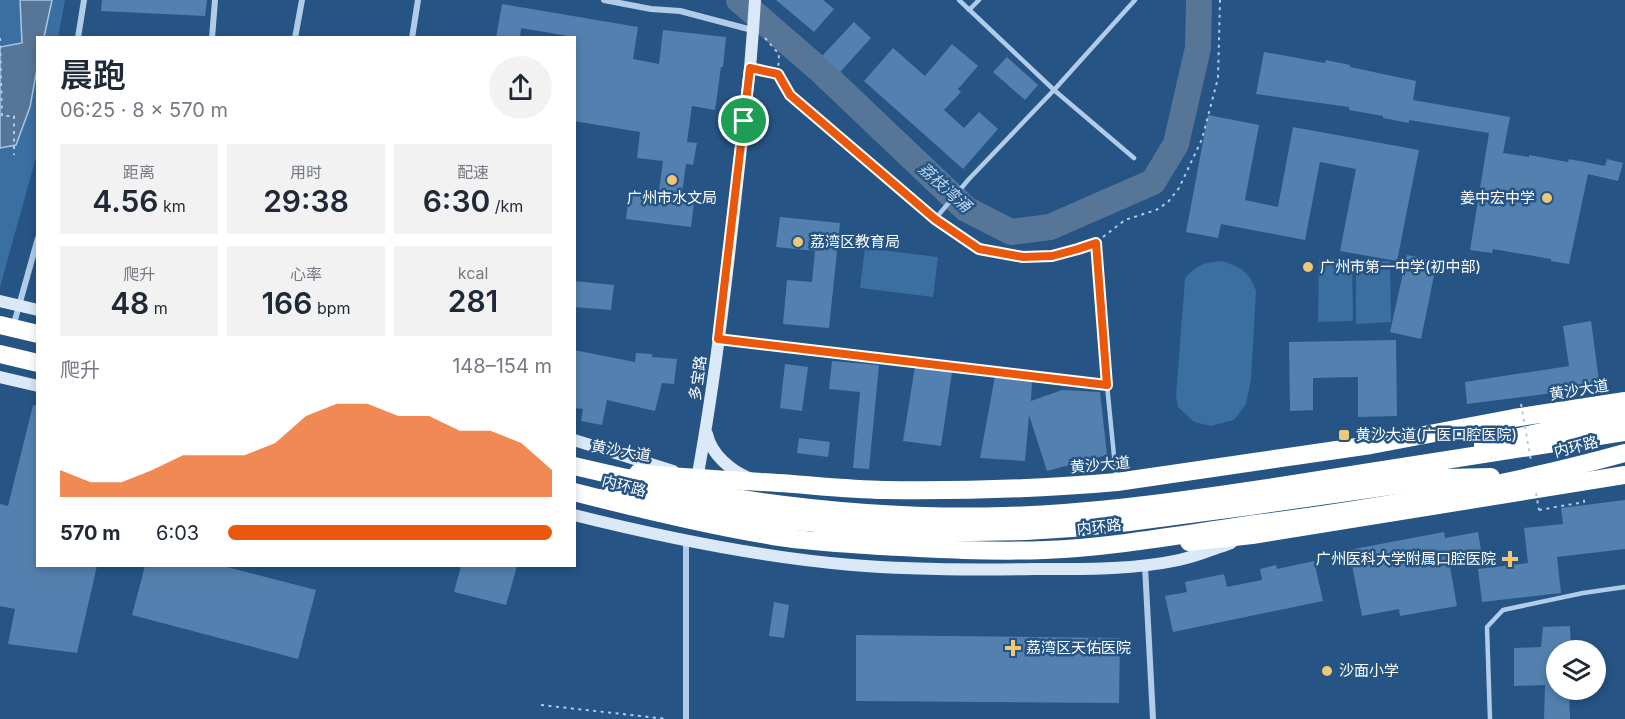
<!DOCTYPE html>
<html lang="zh">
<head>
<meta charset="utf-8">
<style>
	:root { --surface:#fff; --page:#f2f2f3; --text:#1f2937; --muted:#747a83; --accent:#ea580c }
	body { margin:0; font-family:Inter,"Noto Sans SC",sans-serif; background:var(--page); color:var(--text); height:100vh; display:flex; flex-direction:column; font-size:22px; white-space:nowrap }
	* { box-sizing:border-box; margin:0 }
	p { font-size:20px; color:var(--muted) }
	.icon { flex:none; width:33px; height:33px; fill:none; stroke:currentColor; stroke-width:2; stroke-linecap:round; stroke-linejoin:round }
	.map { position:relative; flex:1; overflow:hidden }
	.sheet { position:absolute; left:36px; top:36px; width:540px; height:531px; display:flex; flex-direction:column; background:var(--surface); border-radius:0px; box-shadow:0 3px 9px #0003 }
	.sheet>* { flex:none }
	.fabs { position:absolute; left:1546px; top:640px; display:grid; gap:12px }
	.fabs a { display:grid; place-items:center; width:60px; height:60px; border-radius:50%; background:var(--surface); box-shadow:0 3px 9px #0003; font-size:30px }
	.pin { position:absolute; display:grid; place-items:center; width:51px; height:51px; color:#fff; margin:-26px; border:3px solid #fff; border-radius:50%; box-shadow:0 2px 6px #0007 }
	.round { display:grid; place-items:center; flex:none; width:63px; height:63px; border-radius:32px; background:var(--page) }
	.summary { display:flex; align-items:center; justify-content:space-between; height:102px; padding:0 24px }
	h1 { font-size:33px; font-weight:600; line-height:45px }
	.figures { display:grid; grid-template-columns:repeat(3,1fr); gap:9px; height:102px; padding:6px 24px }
	.figures div { display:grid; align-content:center; border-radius:0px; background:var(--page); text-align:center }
	.figures b { font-size:30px; font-weight:600 }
	.figures small { font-size:16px; font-weight:400 }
	.figures p { font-size:16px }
	.chart { height:168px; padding:12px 24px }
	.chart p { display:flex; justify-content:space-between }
	.chart svg { width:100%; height:108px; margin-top:6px; fill:var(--accent); opacity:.7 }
	ul { padding:0 24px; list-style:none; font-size:20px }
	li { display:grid; grid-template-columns:96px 72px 1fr; align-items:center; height:45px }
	li i { height:15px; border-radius:8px; background:var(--accent) }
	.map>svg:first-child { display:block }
</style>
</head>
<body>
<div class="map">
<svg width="1625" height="719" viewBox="0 0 1625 719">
	<rect width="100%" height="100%" fill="#265484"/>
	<path fill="#3b6ea1" d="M0 0H65L58 37 38 38 37 154 0 287Z
		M865 248 938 257 933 297 860 288Z
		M1319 259H1352L1353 321 1318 322Z
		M1222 261C1240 267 1250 272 1256 291L1251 380 1246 404 1234 420 1211 426 1194 422 1178 407 1176 396 1185 278C1199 264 1203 263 1222 261Z
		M1356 261H1390L1391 322 1356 324Z"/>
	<path fill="#567597" stroke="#a5c7e8" stroke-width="1.5" d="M20 0H52L44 37 38 38 37 69 30 107 16 145 0 148V47L22 43Z"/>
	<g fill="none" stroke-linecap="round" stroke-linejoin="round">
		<path stroke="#567597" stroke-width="26" d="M739 0 822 72 966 209 1011 232 1050 227 1153 182 1176 144 1198 48 1199 0"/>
	</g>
	<path fill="#5380ae" d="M102 0H207L205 16 101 11Z
		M776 0H823L834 9 814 32Z
		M502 4 638 27 633 59 659 64 663 30 726 37 723 67H721L715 110 692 106 687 142 697 143 693 165 686 164 681 201 694 203 691 227 626 219 629 194 658 198 663 161 637 158 640 132 574 121V37L521 28 520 38H496Z
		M854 22 871 38 840 72 822 56Z
		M952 44 978 66 958 89 961 92 944 110 964 128 979 112 998 129 963 169 864 81 893 48 925 76Z
		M1264 52 1325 63 1326 60 1350 65V67L1416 81 1413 100 1510 117 1503 153 1529 157V155L1568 162 1569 159 1605 166 1607 159 1623 163 1618 181 1588 174 1569 264 1551 261V259L1493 249 1492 253 1470 250 1489 133 1409 120V123L1383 118V116L1349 110V107L1256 94Z
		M1007 57 1038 85 1025 100 993 72Z
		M1208 115 1259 125 1245 200 1278 207 1293 127 1419 150 1397 261 1340 251 1356 169 1320 162 1305 240 1221 224 1218 238 1186 232Z
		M780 217 840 223 829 328 783 324 787 280 812 282 815 251 776 247Z
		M1407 255 1437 261 1421 339 1390 332Z
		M574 281 614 285 611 310 574 307Z
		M1591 321 1599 381 1568 391 1467 404 1465 382 1569 366 1563 326Z
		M1396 340 1397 416 1358 417V377L1313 378V410L1290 411 1289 342Z
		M574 350 635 362 636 353 652 354V357L677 359 674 384 662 383 655 411 607 400 602 425 581 421 583 409 574 408Z
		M832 361 879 365 869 469 853 468 860 392 829 389Z
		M785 364 808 367 802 411 780 408Z
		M915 367 952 372 941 446 903 441Z
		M995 376 1032 381 1031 401 1062 390 1100 392 1107 455 1047 471 1029 415 1025 461 980 458Z
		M33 405 38 406V566H97L77 653 8 644 15 609 0 606V504L8 506Z
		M799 438 830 442 828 457 797 453Z
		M1625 500V549L1557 557 1561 593 1482 602 1478 569 1528 563 1524 528 1563 524 1561 508Z
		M1444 532 1445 538 1478 532 1483 561 1450 567 1457 606 1400 616 1399 609 1362 616 1349 550Z
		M1314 561 1323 601 1173 632 1165 596 1187 592 1185 582 1224 574 1227 587 1262 580 1260 569 1276 565 1277 569Z
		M145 566H223L316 590 298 659 132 615Z
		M461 566H517L506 605 454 592Z
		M774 602 789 605 784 638 769 636Z
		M1570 626 1571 651H1557V690H1569L1570 719H1544L1545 685 1514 686V648L1541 647 1543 627Z
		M856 635 1120 638 1119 703 856 701Z"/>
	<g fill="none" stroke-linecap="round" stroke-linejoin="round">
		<path stroke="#b0cce8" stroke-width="2" stroke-dasharray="3 4.5" stroke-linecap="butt" d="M0 38 2 116H14V155
			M765 38 779 54 778 74
			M764 71 778 74 790 95 927 212
			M944 225 979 249 1023 257 1052 256 1088 246
			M1103 237 1125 220 1156 210 1168 202 1179 188 1202 139 1218 78 1220 0
			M1539 510 1584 502V497
			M541 705 667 719"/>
		<path stroke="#b0cce8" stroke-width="4.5" d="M959 0 1054 90 1134 158
			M969 10 979 0
			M935 219 969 179 1054 90 1135 0
			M1096 243 1107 385 1116 476
			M721 339 1107 385
			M1490 719 1487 627 1503 610 1583 593 1625 587"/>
		<path stroke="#b0cce8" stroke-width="6" d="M604 0 651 9 680 11 752 30
			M78 38 84 0
			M212 38 215 0
			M295 38 302 0
			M412 38 418 0
			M13 327 38 238
			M1145 566 1153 719
			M686 719V541"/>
		<path stroke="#dae8f7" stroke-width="12" d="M0 301 38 310
			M0 377 38 386
			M707 434C711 454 731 471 749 478
			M574 440 673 471
			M695 483 697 479C722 343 734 205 750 68L753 30
			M574 515C666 538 758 557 852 565 912 570 973 570 1034 569 1082 569 1132 570 1179 560 1197 556 1214 549 1231 543"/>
		<path stroke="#fff" stroke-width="18" d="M0 325 38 334
			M0 354 38 363
			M1483 445 1564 427 1625 416
			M638 473C679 478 720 479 761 482 802 484 843 489 884 490 962 491 1039 489 1117 482L1371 445 1514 418 1625 401
			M1248 491 1625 432
			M1250 506 1446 478 1491 477
			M1189 542 1252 535 1625 475"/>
		<path stroke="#b0cce8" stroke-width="2" stroke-dasharray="3 4.5" stroke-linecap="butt" d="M1521 404 1531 461
			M1536 493 1539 510"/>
		<path stroke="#dae8f7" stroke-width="12" d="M753 30 755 0"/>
		<path stroke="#fff" stroke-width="18" d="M574 466C714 500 860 520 1004 516 1086 514 1167 503 1248 491
			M609 488 715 510 771 518 906 533 1026 531 1072 528 1129 522 1250 506
			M574 492C640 509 706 525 773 536 808 542 844 543 879 546 935 549 990 552 1045 550 1118 547 1190 533 1263 523 1385 507 1506 486 1625 453"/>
	</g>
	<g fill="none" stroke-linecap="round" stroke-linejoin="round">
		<g stroke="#fff" stroke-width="12">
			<path id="route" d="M750 68 778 74 790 95 935 219 979 249 1023 257 1052 256 1078 249 1096 243 1107 385 718 339Z"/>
		</g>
		<use href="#route" stroke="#ea580c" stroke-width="8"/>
	</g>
	<g fill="#f0c775" stroke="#265484" stroke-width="2">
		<circle cx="672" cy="180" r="6"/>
		<circle cx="1547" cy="198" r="6"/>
		<circle cx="798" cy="242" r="6"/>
		<circle cx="1308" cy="267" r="6"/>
		<rect x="1338" y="429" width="12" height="12" rx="3"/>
		<path d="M1507 550h6v6h6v6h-6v6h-6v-6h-6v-6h6z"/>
		<path d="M1010 639h6v6h6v6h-6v6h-6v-6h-6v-6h6z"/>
		<circle cx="1327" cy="671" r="6"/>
	</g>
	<g text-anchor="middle" stroke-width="5" stroke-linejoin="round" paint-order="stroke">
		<g font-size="15" fill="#fff" stroke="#265484" text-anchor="start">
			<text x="672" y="203" text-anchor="middle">广州市水文局</text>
			<text x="1535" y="203" text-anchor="end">姜中宏中学</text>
			<text x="810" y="247">荔湾区教育局</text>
			<text x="1320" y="272">广州市第一中学(初中部)</text>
			<text x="1356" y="440">黄沙大道(广医口腔医院)</text>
			<text x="1496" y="564" text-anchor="end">广州医科大学附属口腔医院</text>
			<text x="1026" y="653">荔湾区天佑医院</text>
			<text x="1339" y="676">沙面小学</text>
		</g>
		<g font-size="15" fill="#fff" stroke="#265484">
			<text transform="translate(698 378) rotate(-82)" y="5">多宝路</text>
			<text transform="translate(1579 390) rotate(-9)" y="5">黄沙大道</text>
			<text transform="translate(1576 447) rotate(-14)" y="5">内环路</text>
			<text transform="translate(621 451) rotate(10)" y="5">黄沙大道</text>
			<text transform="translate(1100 465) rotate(-5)" y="5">黄沙大道</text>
			<text transform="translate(624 486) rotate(14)" y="5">内环路</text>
			<text transform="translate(1099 527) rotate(-6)" y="5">内环路</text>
		</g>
		<g font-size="16" font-style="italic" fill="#bcd6ef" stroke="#265484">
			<text transform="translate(945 187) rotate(42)" y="6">荔枝湾涌</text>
		</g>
	</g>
</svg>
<div class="fabs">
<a><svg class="icon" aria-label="layers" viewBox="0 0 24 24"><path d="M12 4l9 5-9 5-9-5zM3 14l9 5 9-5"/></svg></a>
</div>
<div class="pin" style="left:744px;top:121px;background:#1e9e55"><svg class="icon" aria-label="arrive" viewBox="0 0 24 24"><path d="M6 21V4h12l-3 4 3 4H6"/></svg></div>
<section class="sheet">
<div class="summary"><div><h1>晨跑</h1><p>06:25 · 8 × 570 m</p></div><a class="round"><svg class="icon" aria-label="share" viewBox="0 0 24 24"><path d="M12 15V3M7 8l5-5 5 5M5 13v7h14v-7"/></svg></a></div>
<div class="figures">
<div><p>距离</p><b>4.56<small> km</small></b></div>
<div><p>用时</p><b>29:38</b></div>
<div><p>配速</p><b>6:30<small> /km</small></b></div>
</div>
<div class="figures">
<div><p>爬升</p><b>48<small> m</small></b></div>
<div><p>心率</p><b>166<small> bpm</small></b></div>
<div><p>kcal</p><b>281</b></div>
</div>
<div class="chart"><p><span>爬升</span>148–154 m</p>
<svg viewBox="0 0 160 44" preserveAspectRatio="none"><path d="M0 44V33L10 38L20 38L30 33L40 27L50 27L60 27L70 22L80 11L90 6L100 6L110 11L120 11L130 17L140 17L150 22L160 33V44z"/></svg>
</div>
<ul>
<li><b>570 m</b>6:03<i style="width:100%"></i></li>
</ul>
</section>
</div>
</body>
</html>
